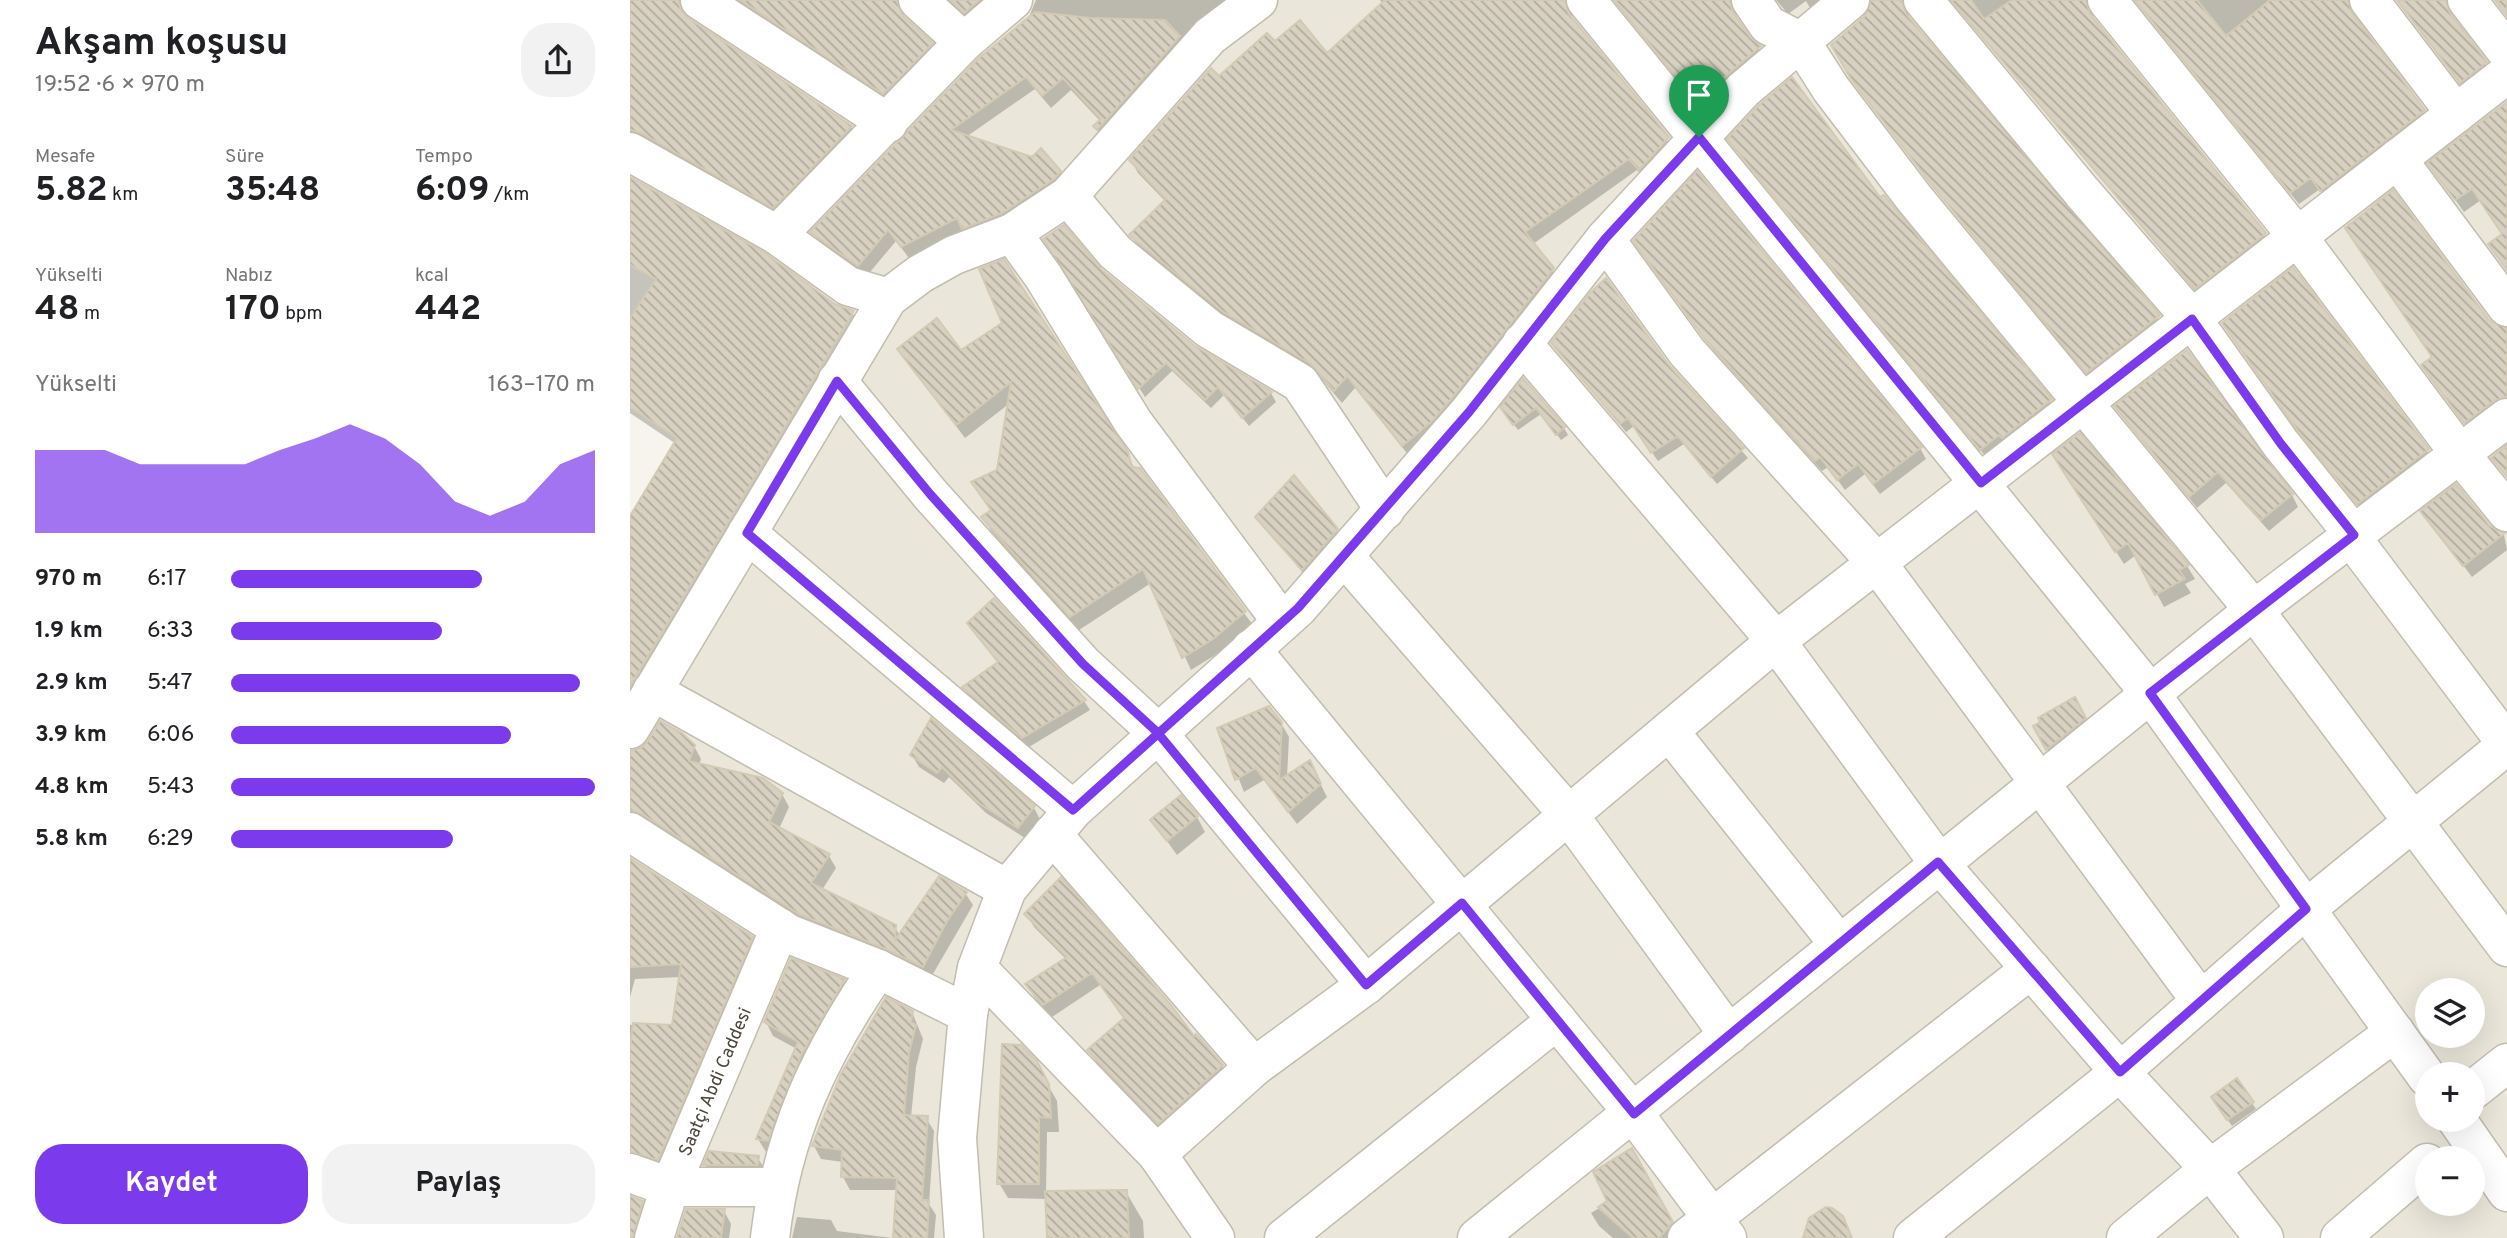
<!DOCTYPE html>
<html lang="tr">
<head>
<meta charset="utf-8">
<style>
	:root { --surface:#fff; --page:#f2f2f2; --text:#202124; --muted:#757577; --accent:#7c3aed }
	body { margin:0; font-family:Overpass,sans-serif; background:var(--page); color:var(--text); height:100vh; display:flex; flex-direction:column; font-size:26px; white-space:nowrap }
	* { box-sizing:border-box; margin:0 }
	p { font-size:23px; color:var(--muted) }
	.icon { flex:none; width:38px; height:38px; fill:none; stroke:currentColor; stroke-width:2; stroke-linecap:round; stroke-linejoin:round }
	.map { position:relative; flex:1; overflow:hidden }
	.details { display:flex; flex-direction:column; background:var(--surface); width:630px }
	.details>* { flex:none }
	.fabs { position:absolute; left:1785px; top:978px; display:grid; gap:14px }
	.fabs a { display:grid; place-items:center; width:70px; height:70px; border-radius:50%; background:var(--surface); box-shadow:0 7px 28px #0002; font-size:35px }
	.pin { position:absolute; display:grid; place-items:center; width:60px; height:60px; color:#fff; margin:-72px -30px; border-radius:50% 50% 50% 0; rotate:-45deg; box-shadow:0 0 7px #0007 }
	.pin .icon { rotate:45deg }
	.round { display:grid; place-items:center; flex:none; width:74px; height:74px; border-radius:28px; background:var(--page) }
	.summary { display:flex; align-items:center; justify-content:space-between; height:119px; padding:0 35px }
	h1 { font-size:38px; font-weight:700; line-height:52px }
	.metrics { display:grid; grid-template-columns:repeat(3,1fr); gap:10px; height:119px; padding:7px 35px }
	.metrics div { display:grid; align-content:center }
	.metrics b { font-size:35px; font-weight:700 }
	.metrics small { font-size:19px; font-weight:400 }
	.metrics p { font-size:19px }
	.chart { height:196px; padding:14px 35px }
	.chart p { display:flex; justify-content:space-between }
	.chart svg { width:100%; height:126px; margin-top:7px; fill:var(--accent); opacity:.7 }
	.cta { display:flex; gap:14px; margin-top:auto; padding:14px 35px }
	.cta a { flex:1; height:80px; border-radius:28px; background:var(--accent); color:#fff; font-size:28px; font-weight:700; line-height:80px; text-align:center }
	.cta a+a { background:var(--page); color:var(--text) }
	ul { padding:0 35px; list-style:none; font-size:23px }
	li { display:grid; grid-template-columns:112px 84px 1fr; align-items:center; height:52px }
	li i { height:18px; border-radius:9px; background:var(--accent) }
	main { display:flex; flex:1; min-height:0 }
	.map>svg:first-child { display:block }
</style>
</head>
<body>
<main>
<section class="details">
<div class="summary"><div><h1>Akşam koşusu</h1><p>19:52 · 6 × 970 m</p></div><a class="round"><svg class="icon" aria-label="share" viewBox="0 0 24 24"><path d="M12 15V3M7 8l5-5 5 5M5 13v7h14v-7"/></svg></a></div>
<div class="metrics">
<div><p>Mesafe</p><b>5.82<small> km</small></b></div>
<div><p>Süre</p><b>35:48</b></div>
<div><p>Tempo</p><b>6:09<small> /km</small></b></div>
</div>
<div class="metrics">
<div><p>Yükselti</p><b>48<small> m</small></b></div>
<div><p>Nabız</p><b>170<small> bpm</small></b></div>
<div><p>kcal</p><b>442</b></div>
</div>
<div class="chart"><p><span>Yükselti</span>163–170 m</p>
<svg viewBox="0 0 160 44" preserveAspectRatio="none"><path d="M0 44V15L10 15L20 15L30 20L40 20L50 20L60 20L70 15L80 11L90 6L100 11L110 20L120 33L130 38L140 33L150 20L160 15V44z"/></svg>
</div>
<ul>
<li><b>970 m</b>6:17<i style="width:69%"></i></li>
<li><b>1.9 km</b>6:33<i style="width:58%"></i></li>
<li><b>2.9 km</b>5:47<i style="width:96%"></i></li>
<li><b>3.9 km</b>6:06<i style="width:77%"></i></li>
<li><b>4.8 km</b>5:43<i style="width:100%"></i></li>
<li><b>5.8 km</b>6:29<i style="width:61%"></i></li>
</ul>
<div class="cta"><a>Kaydet</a><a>Paylaş</a></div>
</section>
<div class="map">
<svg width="1877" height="1238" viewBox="0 0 1877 1238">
	<defs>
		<pattern id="building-back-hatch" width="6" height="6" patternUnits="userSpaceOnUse" patternTransform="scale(1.75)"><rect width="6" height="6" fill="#d8d1c1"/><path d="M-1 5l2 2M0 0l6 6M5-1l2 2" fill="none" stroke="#b1ab9e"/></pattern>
	</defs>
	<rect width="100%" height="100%" fill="#f6f4ec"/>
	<path fill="#eae6da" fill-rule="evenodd" d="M0 0H1877V1238H0V760L238 318 0 182ZM1797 990H1843V1036H1797ZM1797 1074H1843V1120H1797ZM1797 1158H1843V1204H1797Z"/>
	<path fill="#0003" d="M0 0H59L55 12 56 19 221 127 228 140 151 219 0 145Z
		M100 0H278L273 16 301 44 309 57 261 106Z
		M313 0H374L343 25Z
		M406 0H609L472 138 466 127 471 122 441 90 421 108 405 89 336 137 430 172 437 185 430 192 279 258 266 241 235 278 190 245 183 232 399 17Z
		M750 0H946L942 6V20L1045 151 1017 181 1007 170 903 244 930 282 780 457 725 388 712 403 690 377 601 324 509 248 501 235 536 202 508 173 501 160 589 78 645 44 697 55 753 4Z
		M983 0H1111L1106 16 1137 60 1078 116Z
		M1146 0H1211L1186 18 1176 1 1158 14Z
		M1243 0H1283L1279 5V20L1536 329 1465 384 1311 197 1231 92 1203 45 1242 9Z
		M1320 0H1467L1463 5V20L1642 246 1573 300Z
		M1504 0H1729L1724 16 1801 123 1699 203 1690 189 1669 204Z
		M1766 0H1827L1823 6 1822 18 1863 75 1838 94Z
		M1877 109V271L1860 245 1874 235 1851 200 1834 212 1800 164Z
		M1105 149 1249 200 1254 197 1426 409 1357 458Z
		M0 179 205 306 222 312 230 325 0 710V519L46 444 0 413Z
		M421 249 470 270 564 347 641 393 646 402 619 426 594 395 581 408 542 371 515 397Z
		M1012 252 1290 448 1296 459 1250 494 1235 474 1215 490 1198 467 1192 471 1083 350Z
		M1663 270 1802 458 1733 511 1675 439Z
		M1859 322 1877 330V412L1843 435 1793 365Z
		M375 323 496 453 505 469 623 625 590 652 561 670 521 583 449 630 361 531 353 518 362 511 351 496 369 471 380 403 335 438 269 350 330 352Z
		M923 343 1038 366 1118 458 1087 484 1054 444 1028 461 1004 426 996 432Z
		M893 381 934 428 938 435 931 440 911 414 888 430 877 415Z
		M1487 407 1662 495 1668 507 1639 531 1596 483 1567 508Z
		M1449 436 1557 566 1565 579 1555 584 1561 593 1534 607 1506 555 1494 564 1432 468Z
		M1793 512 1859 527 1874 535 1877 550 1842 577Z
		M628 517 706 530 714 544 680 582Z
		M334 687 454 701 460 710 399 747 339 697Z
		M1444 700 1463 733 1426 764 1405 727Z
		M302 721 404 808 410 819 395 838 356 813 319 777 314 783 289 767 282 755Z
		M31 723 64 746 71 759 69 765 152 794 159 807 149 829 199 856 206 868 192 890 265 927 270 936 335 893 343 905 300 979 178 927 0 825V752L11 750Z
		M651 723 659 737 657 777 686 775 697 797 667 824 634 780 614 792 589 729Z
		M567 817 575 832 547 855 522 820Z
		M0 860 121 938 129 951 35 1172 0 1167V1025L43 1027 51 977 5 979 0 997Z
		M397 914 564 1039 566 1036 592 1066 599 1079 536 1135 467 1063 459 1051 495 1019 470 985 422 1017 405 998 397 985 436 959 404 927Z
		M214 981 221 994 145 1154 136 1152 128 1139 167 1049 143 1036 136 1022Z
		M282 1012 293 1039 286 1067 281 1117 296 1118 304 1131 299 1204 306 1215 304 1238H264L268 1190H220L213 1177V1162L191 1159 184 1146 212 1075Z
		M405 1062 427 1101 429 1132H417L416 1193 496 1192 513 1221 514 1238H419L417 1199 378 1198 369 1183Z
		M1622 1103 1626 1109 1602 1126 1587 1104Z
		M1001 1150 1049 1236 1048 1238H983L969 1226 961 1213 979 1202 965 1173Z
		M80 1153 128 1158 137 1173 83 1180 75 1165Z
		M0 1197 12 1202 19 1215 14 1238H0Z
		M57 1211H94L101 1224 99 1238H47Z
		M167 1217 201 1220 207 1231 262 1238H162Z"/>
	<path fill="url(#building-back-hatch)" stroke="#d3cab4" stroke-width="2" d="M0 0H48L51 10 58 18 222 126 143 208 11 133 0 130Z
		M110 0H267L273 16 303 43 253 94Z
		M320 0H349L334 13Z
		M755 0H935L939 14 1039 137 1009 170 999 159 895 232 924 268 822 398 801 422 772 446 717 376 704 391 681 364 592 311 499 235 536 199 499 160 581 68 589 76 637 33 645 41 670 20 697 53Z
		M984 0H1099L1103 12 1120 37 1131 46 1099 73 1069 105Z
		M1241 0H1272L1276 14 1530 315 1456 373 1301 184 1221 79 1201 45 1234 17Z
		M1321 0H1341L1354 19 1382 0H1456L1460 14 1636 233 1565 289Z
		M1505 0H1567L1596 36 1640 0H1718L1722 13 1795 110 1690 191 1681 178 1660 193Z
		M1767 0H1816L1820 13 1857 62 1830 83Z
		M1865 0H1877V16Z
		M405 12 460 18 535 20 550 36 467 130 463 126 471 119 433 78 412 96 396 77 321 130 402 157 411 148 431 171 424 179 372 213 332 229 327 218 271 247 258 230 228 266 180 232 349 58Z
		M1162 77 1250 197 1254 195 1422 399 1372 438 1369 435 1350 450 1097 139 1128 106Z
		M1877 102V270L1858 244 1872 234 1842 189 1825 200 1797 163Z
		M1067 171 1292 447 1243 484 1228 464 1207 480 1190 457 1185 461 1074 338 1003 241Z
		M0 177 135 253 205 304 224 311 0 686V516L47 438 0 407V318L26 279 0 265Z
		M1763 190 1859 320 1877 328V397L1864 401 1834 423 1791 365 1802 357 1715 228Z
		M434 225 471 269 565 346 642 392 612 418 588 387 575 400 536 363 508 389 413 239Z
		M374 259 498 452 502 467 510 468 616 611 583 639 552 658 513 569 440 617 351 517 361 510 341 482 367 470 381 382 326 425 267 349 307 318 331 350 372 323 349 269Z
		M1663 267 1799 449 1727 504 1668 431 1592 323Z
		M976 278 1039 365 1114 448 1081 477 1048 436 1021 453 998 418 990 424 921 343 961 292Z
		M1557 350 1663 494 1631 520 1588 472 1559 497 1484 406Z
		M893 378 935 427 926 435 906 408 883 425 870 407Z
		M1450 433 1559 565 1549 570 1555 579 1525 595 1498 543 1485 552 1422 454Z
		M1877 445V477L1861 458Z
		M664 475 708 529 672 570 625 517Z
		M1826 484 1860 526 1875 533 1833 566 1790 511Z
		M364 598 456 700 392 738 332 687 368 662 337 623Z
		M1445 697 1456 718 1416 750 1403 726 1410 722 1408 718Z
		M639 706 652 722 649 780 680 760 691 784 658 812 626 768 605 780 587 728Z
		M301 718 405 806 388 828 347 802 312 767 307 773 280 755Z
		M30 721 52 733 65 745 59 761 133 778 153 793 139 822 200 854 181 883 266 925 265 940 309 876 337 892 317 921 293 967 256 949 169 914 12 814 0 810V751L10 748 18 741Z
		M551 795 568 816 537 841 520 820Z
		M0 858 123 937 28 1160 0 1152V1048L3 1023 42 1025 51 964 0 967Z
		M431 877 541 1005 564 1036 566 1034 593 1065 528 1124 457 1050 494 1018 462 973 413 1005 395 984 437 957 394 914Z
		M161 958 215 979 171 1055 138 1141 126 1139 168 1042 134 1022Z
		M256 997 283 1011 281 1022 286 1025 279 1053 274 1115 298 1116 292 1200H299L297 1238H263L267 1178 211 1177 212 1150 182 1146 211 1074Z
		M372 1044 391 1045 407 1061 419 1084 421 1118 409 1117V1184H367Z
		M1607 1078 1624 1102 1597 1120 1581 1097Z
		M1002 1148 1043 1222 1029 1238H1003L968 1207 977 1201 963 1172Z
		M79 1151 129 1156 128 1165H73Z
		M497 1190 499 1238H417L415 1191Z
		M0 1196 13 1201 3 1238H0Z
		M1196 1207 1202 1208 1213 1216 1222 1238H1173L1179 1218Z
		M56 1209H95L91 1238H47Z"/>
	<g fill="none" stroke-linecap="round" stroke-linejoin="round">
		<g stroke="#c2bdae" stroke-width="41">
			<g id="minor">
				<path d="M70 0 258 123"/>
				<path d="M288 0 334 42"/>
				<path d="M956 0 1520 693 1797 1077"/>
				<path d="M1121 0 1138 25 1171 42 1201 89 1284 198 1624 610 1877 947"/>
				<path d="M1293 0 1452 192 1562 319 1651 444 1724 535"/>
				<path d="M1477 0 1667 236 1830 454 1877 512"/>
				<path d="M1739 0 1826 114"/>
				<path d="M1837 0 1877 52"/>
				<path d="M0 152 147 235 218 286 258 298"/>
				<path d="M1767 159 1877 307"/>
				<path d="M438 196 485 252 579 329 670 383 755 510"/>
				<path d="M382 233 413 276 503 422 652 622"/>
				<path d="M147 235 334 42 383 0"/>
				<path d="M975 239 1057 352 1247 563 1571 1001"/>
				<path d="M892 343 1146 641 1308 862 1490 1072 1580 1169 1634 1238"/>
				<path d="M207 381 300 494 453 664 527 732 736 985"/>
				<path d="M117 533 443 810"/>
				<path d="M1721 537 1877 744"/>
				<path d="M714 556 938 814 1099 1035"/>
				<path d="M621 649 1004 1114 1097 1238"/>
				<path d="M22 691 377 889"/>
				<path d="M0 729 258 298 290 274 324 255 382 233 438 196 580 36 628 0"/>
				<path d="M1039 731 1209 944"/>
				<path d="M0 832 159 934 248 969 338 1014"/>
				<path d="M422 834 624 1067"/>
				<path d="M347 968 527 1154 585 1238"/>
				<path d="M1843 1090 1877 1063"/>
				<path d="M1827 1120 1877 1192"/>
				<path d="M527 1154 624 1067 736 985 1146 641 1877 74"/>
				<path d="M0 1173 40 1187H146"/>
				<path id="s1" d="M24 1238 40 1187 150 928"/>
				<path d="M140 1238C152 1134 189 1055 248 969"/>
				<path d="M334 1238 327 1138 338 1014 347 968 377 889 443 810 668 608 839 412 975 239 1113 90 1220 0"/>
				<path d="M654 1238 927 1020"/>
				<path d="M847 1238 1624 610 1877 418"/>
				<path d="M1057 1238 1401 969"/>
				<path d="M1283 1238 1490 1072 1676 909 1877 745"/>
				<path d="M1496 1238 1580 1169 1765 1032"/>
				<path d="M1710 1238 1797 1163"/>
			</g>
		</g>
		<use href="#minor" stroke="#fff" stroke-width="38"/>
	</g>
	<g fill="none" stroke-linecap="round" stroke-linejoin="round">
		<g stroke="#fff" stroke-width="14">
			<path id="route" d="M1069 137 975 239 839 412 668 608 443 810 117 533 207 381 300 494 453 664 527 732 736 985 832 903 1004 1114 1308 862 1490 1072 1676 909 1520 693 1724 535 1651 444 1562 319 1351 483 1069 137"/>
		</g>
		<use href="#route" stroke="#7c3aed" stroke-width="9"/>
	</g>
	<g text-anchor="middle" stroke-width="5" stroke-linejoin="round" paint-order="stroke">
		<g font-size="18" fill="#4b4639" stroke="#fff">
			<text dy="6" stroke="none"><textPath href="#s1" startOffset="168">Saatçi Abdi Caddesi</textPath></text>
		</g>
	</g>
</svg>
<div class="fabs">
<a><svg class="icon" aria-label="layers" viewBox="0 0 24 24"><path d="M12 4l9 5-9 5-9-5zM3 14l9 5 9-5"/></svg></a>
<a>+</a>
<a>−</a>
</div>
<div class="pin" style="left:1069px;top:137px;background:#1e9e55"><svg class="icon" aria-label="arrive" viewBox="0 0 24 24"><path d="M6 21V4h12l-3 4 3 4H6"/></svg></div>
</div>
</main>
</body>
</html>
